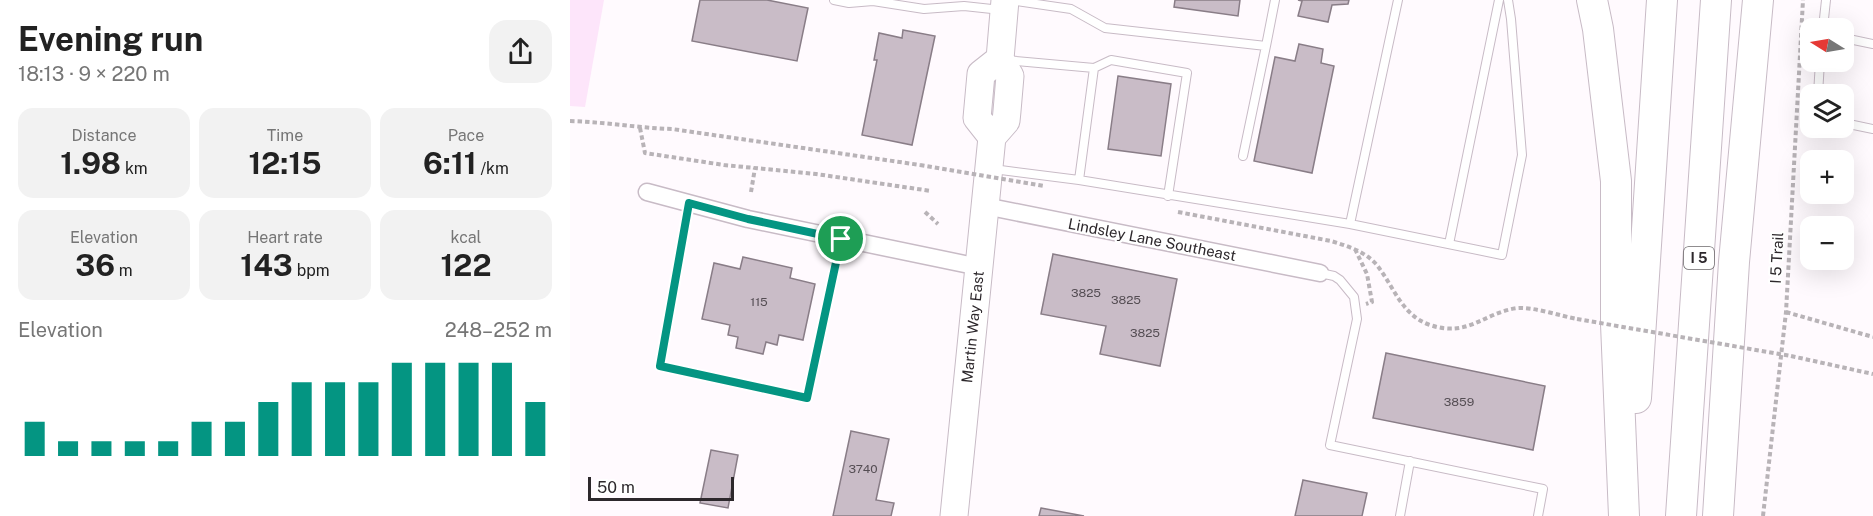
<!DOCTYPE html>
<html lang="en">
<head>
<meta charset="utf-8">
<style>
	:root { --surface:#fff; --page:#f2f2f2; --text:#222; --muted:#767676; --accent:#049582 }
	body { margin:0; font-family:"Public Sans",sans-serif; background:var(--page); color:var(--text); height:100vh; display:flex; flex-direction:column; font-size:22px; white-space:nowrap }
	* { box-sizing:border-box; margin:0 }
	p { font-size:20px; color:var(--muted) }
	.icon { flex:none; width:33px; height:33px; fill:none; stroke:currentColor; stroke-width:2; stroke-linecap:round; stroke-linejoin:round }
	.map { position:relative; flex:1; overflow:hidden }
	.panel { display:flex; flex-direction:column; background:var(--surface); width:570px }
	.panel>* { flex:none }
	.needle { width:39px; rotate:281deg }
	.buttons { position:absolute; left:1230px; top:18px; display:grid; gap:12px }
	.buttons a { display:grid; place-items:center; width:54px; height:54px; border-radius:12px; background:var(--surface); box-shadow:0 6px 24px #0002; font-size:30px }
	.scale { position:absolute; left:18px; bottom:15px; width:146px; box-sizing:border-box; padding-left:6px; border:3px solid #2d282c; border-top:0; font-size:16px; line-height:21px; white-space:nowrap; color:#2d282c; -webkit-text-stroke:4px #fff; paint-order:stroke }
	.pin { position:absolute; display:grid; place-items:center; width:51px; height:51px; color:#fff; margin:-26px; border:3px solid #fff; border-radius:50%; box-shadow:0 2px 6px #0007 }
	.round { display:grid; place-items:center; flex:none; width:63px; height:63px; border-radius:18px; background:var(--page) }
	.overview { display:flex; align-items:center; justify-content:space-between; height:102px; padding:0 18px }
	h1 { font-size:33px; font-weight:700; line-height:45px }
	.figures { display:grid; grid-template-columns:repeat(3,1fr); gap:9px; height:102px; padding:6px 18px }
	.figures div { display:grid; align-content:center; border-radius:15px; background:var(--page); text-align:center }
	.figures b { font-size:30px; font-weight:700 }
	.figures small { font-size:16px; font-weight:400 }
	.figures p { font-size:16px }
	.chart { height:168px; padding:12px 18px }
	.chart p { display:flex; justify-content:space-between }
	.chart svg { width:100%; height:108px; margin-top:6px; stroke:var(--accent); stroke-width:6 }
	main { display:flex; flex:1; min-height:0 }
	.map>svg:first-child { display:block }
</style>
</head>
<body>
<main>
<section class="panel">
<div class="overview"><div><h1>Evening run</h1><p>18:13 · 9 × 220 m</p></div><a class="round"><svg class="icon" aria-label="share" viewBox="0 0 24 24"><path d="M12 15V3M7 8l5-5 5 5M5 13v7h14v-7"/></svg></a></div>
<div class="figures">
<div><p>Distance</p><b>1.98<small> km</small></b></div>
<div><p>Time</p><b>12:15</b></div>
<div><p>Pace</p><b>6:11<small> /km</small></b></div>
</div>
<div class="figures">
<div><p>Elevation</p><b>36<small> m</small></b></div>
<div><p>Heart rate</p><b>143<small> bpm</small></b></div>
<div><p>kcal</p><b>122</b></div>
</div>
<div class="chart"><p><span>Elevation</span>248–252 m</p>
<svg viewBox="0 0 160 44" preserveAspectRatio="none"><path d="M5 44V30M15 44V38M25 44V38M35 44V38M45 44V38M55 44V30M65 44V30M75 44V22M85 44V14M95 44V14M105 44V14M115 44V6M125 44V6M135 44V6M145 44V6M155 44V22"/></svg>
</div>
</section>
<div class="map">
<svg width="1303" height="516" viewBox="0 0 1303 516">
	<rect width="100%" height="100%" fill="#fffafe"/>
	<path fill="#fde5fa" d="M0 0H34L15 107 0 106Z"/>
	<path fill="#c9bcc7" stroke="#897d87" stroke-width="1.5" d="M130 0H197L238 8 227 61 122 41Z
		M605 0H670L668 16 604 7Z
		M728 0H779L778 4 762 5 758 22 728 16 732 1Z
		M333 30 365 36 342 145 292 135 307 60H304L309 33 332 38Z
		M729 44 753 49 751 63 764 66 742 173 684 161 705 57 725 61Z
		M548 76 601 84 591 156 538 149Z
		M483 254 607 279 590 366 530 354 536 326 471 314Z
		M173 257 222 268 220 278 245 284 233 340 209 335 207 345 196 342 193 354 166 348 168 337 158 335 160 325 132 319 144 263 170 269Z
		M816 353 975 386 963 450 803 418Z
		M281 431 319 439 306 500 324 503 321 516H263Z
		M141 450 168 455 158 508 130 503Z
		M733 480 797 493 792 516H725Z
		M471 508 514 516H469Z"/>
	<g fill="none" stroke-linecap="round" stroke-linejoin="round">
		<g stroke="#c8bbc6" stroke-width="10">
			<path id="service" d="M264 0 279 3 303 1 354 9 394 6 431 10
				M439 0 501 9 535 28 696 46 705 0
				M1253 28 1256 0
				M1274 38 1303 44
				M436 60 524 68 541 60 617 73 598 196
				M1248 94 1250 62
				M1274 123 1303 129
				M673 156 696 46
				M423 169 509 180 524 68
				M509 180 780 224 932 255 952 155 941 19 938 0
				M119 203 90 366 237 398 271 239
				M780 224 828 0
				M879 244 929 0
				M750 273 764 276 770 280 784 297 787 319 760 445 973 489 968 516
				M830 516 840 461"/>
		</g>
		<g stroke="#c8bbc6" stroke-width="19">
			<path id="minor" d="M77 192 178 219 409 267
				M415 206 750 273"/>
		</g>
		<g stroke="#c8bbc6" stroke-width="29">
			<path id="primary" d="M422 137 407 118 411 74 430 59
				M384 516 422 137 436 121 437 111 440 76 430 59 435 0"/>
		</g>
		<g stroke="#c8bbc6" stroke-width="32">
			<path id="motorway" d="M1022 0 1028 29 1046 181V324L1054 516
				M1066 398 1092 0
				M1111 516 1146 0
				M1148 516 1164 262 1188 0"/>
		</g>
		<path stroke="#b8b3b7" stroke-width="4" stroke-dasharray="4.5 3" stroke-linecap="butt" d="M0 121C35 122 68 128 102 129L350 165
			M70 128 75 153 154 165 246 174 361 191
			M181 192 185 168
			M355 212 368 224
			M608 212 761 241C777 246 794 251 806 264 824 286 831 315 860 325 899 338 914 312 948 308 964 307 991 316 1007 319
			M785 249 797 274 802 302 796 304
			M1216 312 1303 337
			M1221 356 1303 374
			M1193 516 1216 312 1233 0"/>
		<use href="#service" stroke="#fff" stroke-width="8"/>
		<use href="#minor" stroke="#fff" stroke-width="16"/>
		<use href="#primary" stroke="#fff" stroke-width="27"/>
		<use href="#motorway" stroke="#fff" stroke-width="30"/>
		<path stroke="#b8b3b7" stroke-width="4" stroke-dasharray="4.5 3" stroke-linecap="butt" d="M350 165 474 186
			M1007 319 1221 356"/>
	</g>
	<g fill="none" stroke-linecap="round" stroke-linejoin="round">
		<g stroke="#fff" stroke-width="12">
			<path id="route" d="M119 203 178 219 271 239 237 398 90 366Z"/>
		</g>
		<use href="#route" stroke="#049582" stroke-width="8"/>
	</g>
	<g text-anchor="middle" stroke-width="4.5" stroke-linejoin="round" paint-order="stroke">
		<g font-size="12" fill="#544d53">
			<text x="516" y="297">3825</text>
			<text x="556" y="304">3825</text>
			<text x="189" y="306">115</text>
			<text x="575" y="337">3825</text>
			<text x="889" y="406">3859</text>
			<text x="293" y="473">3740</text>
		</g>
		<rect fill="#fff" stroke="#6c686b" stroke-width="1.5" x="1114" y="247" width="30" height="22" rx="4.5"/>
		<g font-size="14" font-weight="bold" fill="#2d282c">
			<text x="1129" y="263">I 5</text>
		</g>
		<g font-size="15" fill="#2d282c" stroke="#fff">
			<text transform="translate(582 240) rotate(11)" y="5">Lindsley Lane Southeast</text>
			<text transform="translate(1207 258) rotate(-87)" y="5">I 5 Trail</text>
			<text transform="translate(403 327) rotate(-84)" y="5">Martin Way East</text>
		</g>
	</g>
</svg>
<div class="buttons">
<a><svg class="needle" viewBox="-14 -14 28 28"><path d="M0-13l5 13h-10z" fill="#e53935"/><path d="M0 13l5-13h-10z" fill="#767676"/></svg></a>
<a><svg class="icon" aria-label="layers" viewBox="0 0 24 24"><path d="M12 4l9 5-9 5-9-5zM3 14l9 5 9-5"/></svg></a>
<a>+</a>
<a>−</a>
</div>
<div class="scale">50 m</div>
<div class="pin" style="left:271px;top:239px;background:#1e9e55"><svg class="icon" aria-label="arrive" viewBox="0 0 24 24"><path d="M6 21V4h12l-3 4 3 4H6"/></svg></div>
</div>
</main>
</body>
</html>
